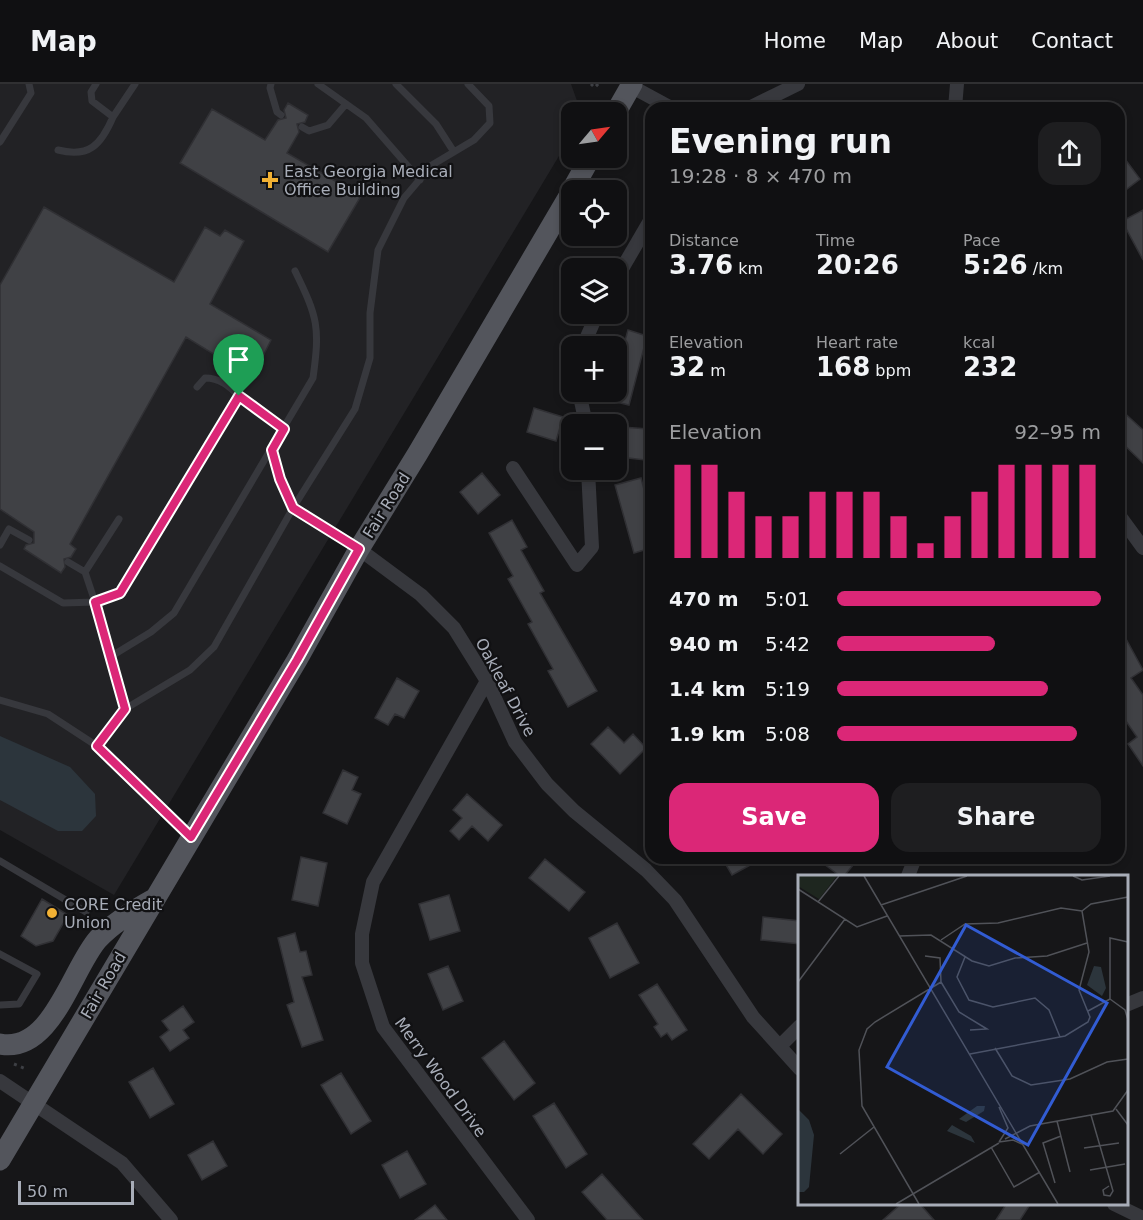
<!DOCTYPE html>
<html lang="en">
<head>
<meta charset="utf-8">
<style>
	:root { --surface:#101012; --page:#1e1e20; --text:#f1f3f6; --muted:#9c9d9f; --line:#303032; --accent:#db2777 }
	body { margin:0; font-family:"DejaVu Sans",sans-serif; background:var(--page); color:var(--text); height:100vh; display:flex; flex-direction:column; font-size:22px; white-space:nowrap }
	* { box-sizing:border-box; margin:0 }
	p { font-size:20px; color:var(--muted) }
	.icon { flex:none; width:33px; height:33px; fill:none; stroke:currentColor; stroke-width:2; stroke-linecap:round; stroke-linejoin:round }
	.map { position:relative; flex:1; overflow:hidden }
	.drawer { position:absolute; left:645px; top:18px; width:480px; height:762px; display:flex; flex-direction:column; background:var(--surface); border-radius:18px; box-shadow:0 3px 9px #0003,0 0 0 2px var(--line) }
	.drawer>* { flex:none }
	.needle { width:39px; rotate:61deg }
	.fabs { position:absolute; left:561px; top:18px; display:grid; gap:12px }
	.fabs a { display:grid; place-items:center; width:66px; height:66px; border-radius:12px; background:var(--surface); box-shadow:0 3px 9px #0003,0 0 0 2px var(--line); font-size:30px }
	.scale { position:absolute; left:18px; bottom:15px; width:116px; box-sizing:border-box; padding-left:6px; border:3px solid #a8adb8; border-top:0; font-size:16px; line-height:21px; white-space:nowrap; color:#a8adb8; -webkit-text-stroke:4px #111113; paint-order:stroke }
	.pin { position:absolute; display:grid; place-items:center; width:51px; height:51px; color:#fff; margin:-62px -26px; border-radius:50% 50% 50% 0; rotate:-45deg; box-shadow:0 0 6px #0007 }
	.pin .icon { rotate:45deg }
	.round { display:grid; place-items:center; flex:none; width:63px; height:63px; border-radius:18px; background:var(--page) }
	.head { display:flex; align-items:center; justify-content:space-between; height:102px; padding:0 24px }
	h1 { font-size:33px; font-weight:600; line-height:45px }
	.metrics { display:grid; grid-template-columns:repeat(3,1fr); gap:9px; height:102px; padding:6px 24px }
	.metrics div { display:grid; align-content:center }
	.metrics b { font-size:26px; font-weight:600 }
	.metrics small { font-size:16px; font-weight:400 }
	.metrics p { font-size:16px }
	.chart { height:168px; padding:12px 24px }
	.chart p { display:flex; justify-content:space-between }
	.chart svg { width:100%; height:108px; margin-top:6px; stroke:var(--accent); stroke-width:6 }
	.cta { display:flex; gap:12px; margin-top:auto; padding:12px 24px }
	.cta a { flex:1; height:69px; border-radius:18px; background:var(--accent); color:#fff; font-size:24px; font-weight:600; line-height:69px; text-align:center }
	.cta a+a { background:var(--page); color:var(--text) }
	ul { padding:0 24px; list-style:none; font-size:20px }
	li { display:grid; grid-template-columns:96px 72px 1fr; align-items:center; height:45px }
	li i { height:15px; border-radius:8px; background:var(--accent) }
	header { display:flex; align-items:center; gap:36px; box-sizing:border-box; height:84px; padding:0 30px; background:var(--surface); border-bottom:2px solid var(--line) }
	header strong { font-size:28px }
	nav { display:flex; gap:33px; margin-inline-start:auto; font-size:21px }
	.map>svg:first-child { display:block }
</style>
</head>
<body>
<header>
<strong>Map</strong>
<nav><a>Home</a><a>Map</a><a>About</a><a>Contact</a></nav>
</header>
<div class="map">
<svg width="1143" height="1136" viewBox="0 0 1143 1136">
	<rect width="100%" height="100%" fill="#161618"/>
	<path fill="#222225" d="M0 0H571L581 28H572L571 52 114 811 0 746Z"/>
	<path fill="#2c353c" d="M0 652 70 683 95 710 96 732 82 747H58L0 716Z"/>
	<path fill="#404145" stroke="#303034" stroke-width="1.5" d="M288 19 308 31 305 38 297 40 299 48 287 69 361 112 328 168 180 79 212 25 265 56 278 36 286 34 284 26Z
		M1119 67 1140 95 1119 111Z
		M44 123 174 198 205 143 220 152 225 146 244 157 210 220 271 256 259 280 252 275 246 290 186 253 70 460 76 465 71 473 64 475 65 483 61 489 24 465 26 461 34 459V448L0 425V201Z
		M1143 126V176L1122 137Z
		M628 246 647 252 629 321 616 318V270L620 256 625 257Z
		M534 324 563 333 556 357 527 348Z
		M1119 324 1143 346V379L1119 356Z
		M622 343 648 345 645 376 620 373Z
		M482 389 500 411 478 430 460 408Z
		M641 394 651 431V464L634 469 615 401Z
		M512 436 527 463 521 466 544 507 540 509 597 607 568 623 548 587 553 585 528 540 532 538 508 495 513 492 489 449Z
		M1119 542 1143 586 1131 594 1143 611V682L1128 660 1137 653 1119 627Z
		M397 594 419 607 404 634 395 630 388 641 375 634Z
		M608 643 624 659 633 650 646 664 620 690 591 660Z
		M343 686 358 693 352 706 361 710 347 740 323 729Z
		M467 710 502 741 488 757 472 742 459 756 450 747 462 734 453 726Z
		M301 773 327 779 318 822 292 816Z
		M722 774H763L732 791Z
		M816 774H859L844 792H840Z
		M545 775 585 808 569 827 529 794Z
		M449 811 460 847 430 856 419 820Z
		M42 815 68 831 53 857 36 862 21 852Z
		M763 833 800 837V860L761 856Z
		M617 839 639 879 610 894 589 854Z
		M295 849 300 868 306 867 312 891 302 893 323 956 302 963 287 921 294 918 278 854Z
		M448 882 463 917 443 926 428 890Z
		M657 900 687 946 672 956 667 949 661 953 654 943 658 940 639 911Z
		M183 922 194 938 183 946 189 954 170 967 160 953 169 946 162 937Z
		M504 957 535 999 514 1016 482 974Z
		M153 984 174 1020 150 1034 129 998Z
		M341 989 371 1037 351 1050 321 1001Z
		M741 1010 782 1050 763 1070 738 1045 709 1075 693 1060Z
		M554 1019 587 1070 566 1084 533 1032Z
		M213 1057 227 1082 202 1096 188 1071Z
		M407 1067 426 1100 400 1114 382 1081Z
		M602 1090 643 1136H607L582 1108Z
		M902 1119H919L934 1136H883Z
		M1007 1119H1031L1020 1136H996Z
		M435 1121 447 1136H415Z"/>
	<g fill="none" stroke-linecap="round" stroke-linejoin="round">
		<path stroke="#3d3f44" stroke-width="3" stroke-dasharray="3 4.5" stroke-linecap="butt" d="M596 0 601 5
			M591 2 593 0
			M14 980 26 985"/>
		<path stroke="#37383d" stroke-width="7" d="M96 0 91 8 92 17 113 33 135 0
			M271 0 270 4 277 28 281 31
			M318 0 366 34 420 96
			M396 0 436 40 454 68
			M302 43 309 47 328 41 346 20
			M0 58 31 9 29 0
			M58 66C89 74 101 61 113 33
			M197 303 205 294C220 294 229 302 239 312
			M271 367 280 395 293 424 355 325 370 274V229L378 166 404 114 432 81 474 56 490 39 489 22 468 0
			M119 435 85 488 95 518 120 509 239 312 284 345
			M0 461 9 445 29 456
			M68 478 85 488
			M0 482 63 519 95 518 125 625
			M110 573 151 548 174 529 313 294C320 243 318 234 295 187
			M0 616 48 630 97 662 190 751
			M97 662 125 625 190 586 214 563 293 424 357 464
			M0 777 86 828
			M0 870 37 890 19 920 0 921"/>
		<path stroke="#37383d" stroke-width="14" d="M627 0 671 24
			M749 24 798 0
			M955 24 957 0
			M616 195 651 135
			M583 262 597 230
			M579 308 586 340
			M513 384 577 481 592 463 588 386
			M1119 431 1143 464
			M359 465 421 511 454 544 487 597 515 658 547 700 574 727 646 786 675 816 753 933 800 985
			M487 597 373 798 362 850V879L383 943 528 1136
			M908 792 915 774
			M1126 921 1143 914
			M780 962 800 942
			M0 997 122 1079 171 1136
			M1114 1120 1143 1134"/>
		<path stroke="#53555c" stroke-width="21" d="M616 28 632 0
			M572 106 590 74
			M0 960C52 970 72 884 98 855 114 838 134 826 154 815
			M0 1076 297 576 359 465 418 369 572 107"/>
	</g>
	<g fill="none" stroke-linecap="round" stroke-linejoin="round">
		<g stroke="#fff" stroke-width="12">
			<path id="route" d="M239 312 284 345 272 366 280 395 293 424 359 465 297 576 191 753 97 662 125 625 95 518 120 509Z"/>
		</g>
		<use href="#route" stroke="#db2777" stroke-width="8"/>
	</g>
	<g fill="#f2b134" stroke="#111113" stroke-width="2">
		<path d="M267 87h6v6h6v6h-6v6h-6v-6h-6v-6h6z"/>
		<circle cx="52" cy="829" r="6"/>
	</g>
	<g text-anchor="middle" stroke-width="4.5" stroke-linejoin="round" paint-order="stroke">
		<g font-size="16" fill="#a8adb8" stroke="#111113" text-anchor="start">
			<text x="284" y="93">East Georgia Medical<tspan x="284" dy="18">Office Building</tspan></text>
			<text x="64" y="826">CORE Credit<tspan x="64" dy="18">Union</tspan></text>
		</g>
		<g font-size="16" fill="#a8adb8" stroke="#111113">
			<text transform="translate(386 421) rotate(-58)" y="6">Fair Road</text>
			<text transform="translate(506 603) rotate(62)" y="6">Oakleaf Drive</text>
			<text transform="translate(103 901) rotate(-60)" y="6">Fair Road</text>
			<text transform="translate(441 993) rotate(54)" y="6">Merry Wood Drive</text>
		</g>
	</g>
	<g transform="translate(798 791)">
		<rect width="330" height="330" fill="#161618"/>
		<path d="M0 1H39L21 24 0 11Z" fill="#1e261f"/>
		<path d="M296 91 303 92 308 113 304 121 289 110ZM179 231H187L186 236 168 247 161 244ZM0 234 11 245 16 260 11 312 6 317H0ZM154 250 173 261 177 268 149 256Z" fill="#2c353c"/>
		<path fill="none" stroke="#505258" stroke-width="1.5" d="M66 1 260 329M275 1 284 5 312 1M0 14 59 52 89 41M20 27 41 1M83 30 169 1M284 36 293 29 330 22M101 61 133 60 174 86 191 91 217 83 249 81 289 68M143 65 167 49 200 48 263 33 284 36M127 81 142 83 143 107M167 82 159 102 171 125 195 132 237 123 251 135 262 162M0 107 47 44M143 107 161 137 189 154 172 155M312 124 327 135 330 145M290 136 312 124V63L330 67M330 162V182M197 173 214 201 233 210 272 204 309 187 330 184M172 179 267 161 290 147 292 142 281 115 291 77 284 36M201 232 210 253 201 267M318 234 330 250M293 240 315 316 312 321 306 320 305 315 311 311M259 246 272 297M207 264 232 251 315 236 330 215M201 267 215 265 224 269M193 272 216 312 242 297M286 273 321 268M42 279 76 252M292 295 327 289M257 308 245 268 263 261M98 329 201 268M121 329 64 231 61 175 69 154 77 147 143 107"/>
		<path fill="#325cd3" fill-opacity="0.15" stroke="#325cd3" stroke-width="3" d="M168 50 309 128 230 270 89 192Z"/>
		<rect width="330" height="330" fill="none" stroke="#a8adb8" stroke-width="3"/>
	</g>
</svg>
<div class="fabs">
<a><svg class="needle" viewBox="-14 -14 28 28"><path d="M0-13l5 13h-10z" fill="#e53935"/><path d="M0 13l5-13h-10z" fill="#9c9d9f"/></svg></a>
<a><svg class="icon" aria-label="locate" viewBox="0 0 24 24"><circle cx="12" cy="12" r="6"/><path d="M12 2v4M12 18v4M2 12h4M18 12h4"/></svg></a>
<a><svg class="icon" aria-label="layers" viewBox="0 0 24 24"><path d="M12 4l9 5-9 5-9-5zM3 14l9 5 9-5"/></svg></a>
<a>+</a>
<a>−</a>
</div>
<div class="scale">50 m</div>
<div class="pin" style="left:239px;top:312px;background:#1e9e55"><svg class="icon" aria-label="arrive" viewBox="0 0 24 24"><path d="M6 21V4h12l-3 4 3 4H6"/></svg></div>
<section class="drawer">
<div class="head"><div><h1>Evening run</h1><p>19:28 · 8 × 470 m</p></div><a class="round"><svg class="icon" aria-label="share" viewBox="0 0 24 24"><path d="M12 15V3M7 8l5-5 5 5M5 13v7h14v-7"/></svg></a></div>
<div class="metrics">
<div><p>Distance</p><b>3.76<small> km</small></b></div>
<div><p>Time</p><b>20:26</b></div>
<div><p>Pace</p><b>5:26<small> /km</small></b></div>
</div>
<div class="metrics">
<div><p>Elevation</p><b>32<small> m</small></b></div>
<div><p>Heart rate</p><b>168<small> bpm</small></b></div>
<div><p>kcal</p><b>232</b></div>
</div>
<div class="chart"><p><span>Elevation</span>92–95 m</p>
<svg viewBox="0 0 160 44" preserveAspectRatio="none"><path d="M5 44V6M15 44V6M25 44V17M35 44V27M45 44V27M55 44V17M65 44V17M75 44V17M85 44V27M95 44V38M105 44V27M115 44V17M125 44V6M135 44V6M145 44V6M155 44V6"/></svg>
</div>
<ul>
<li><b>470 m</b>5:01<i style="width:100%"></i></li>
<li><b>940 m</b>5:42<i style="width:60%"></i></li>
<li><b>1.4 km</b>5:19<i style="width:80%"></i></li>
<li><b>1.9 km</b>5:08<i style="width:91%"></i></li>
</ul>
<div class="cta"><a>Save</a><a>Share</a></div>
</section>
</div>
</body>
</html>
